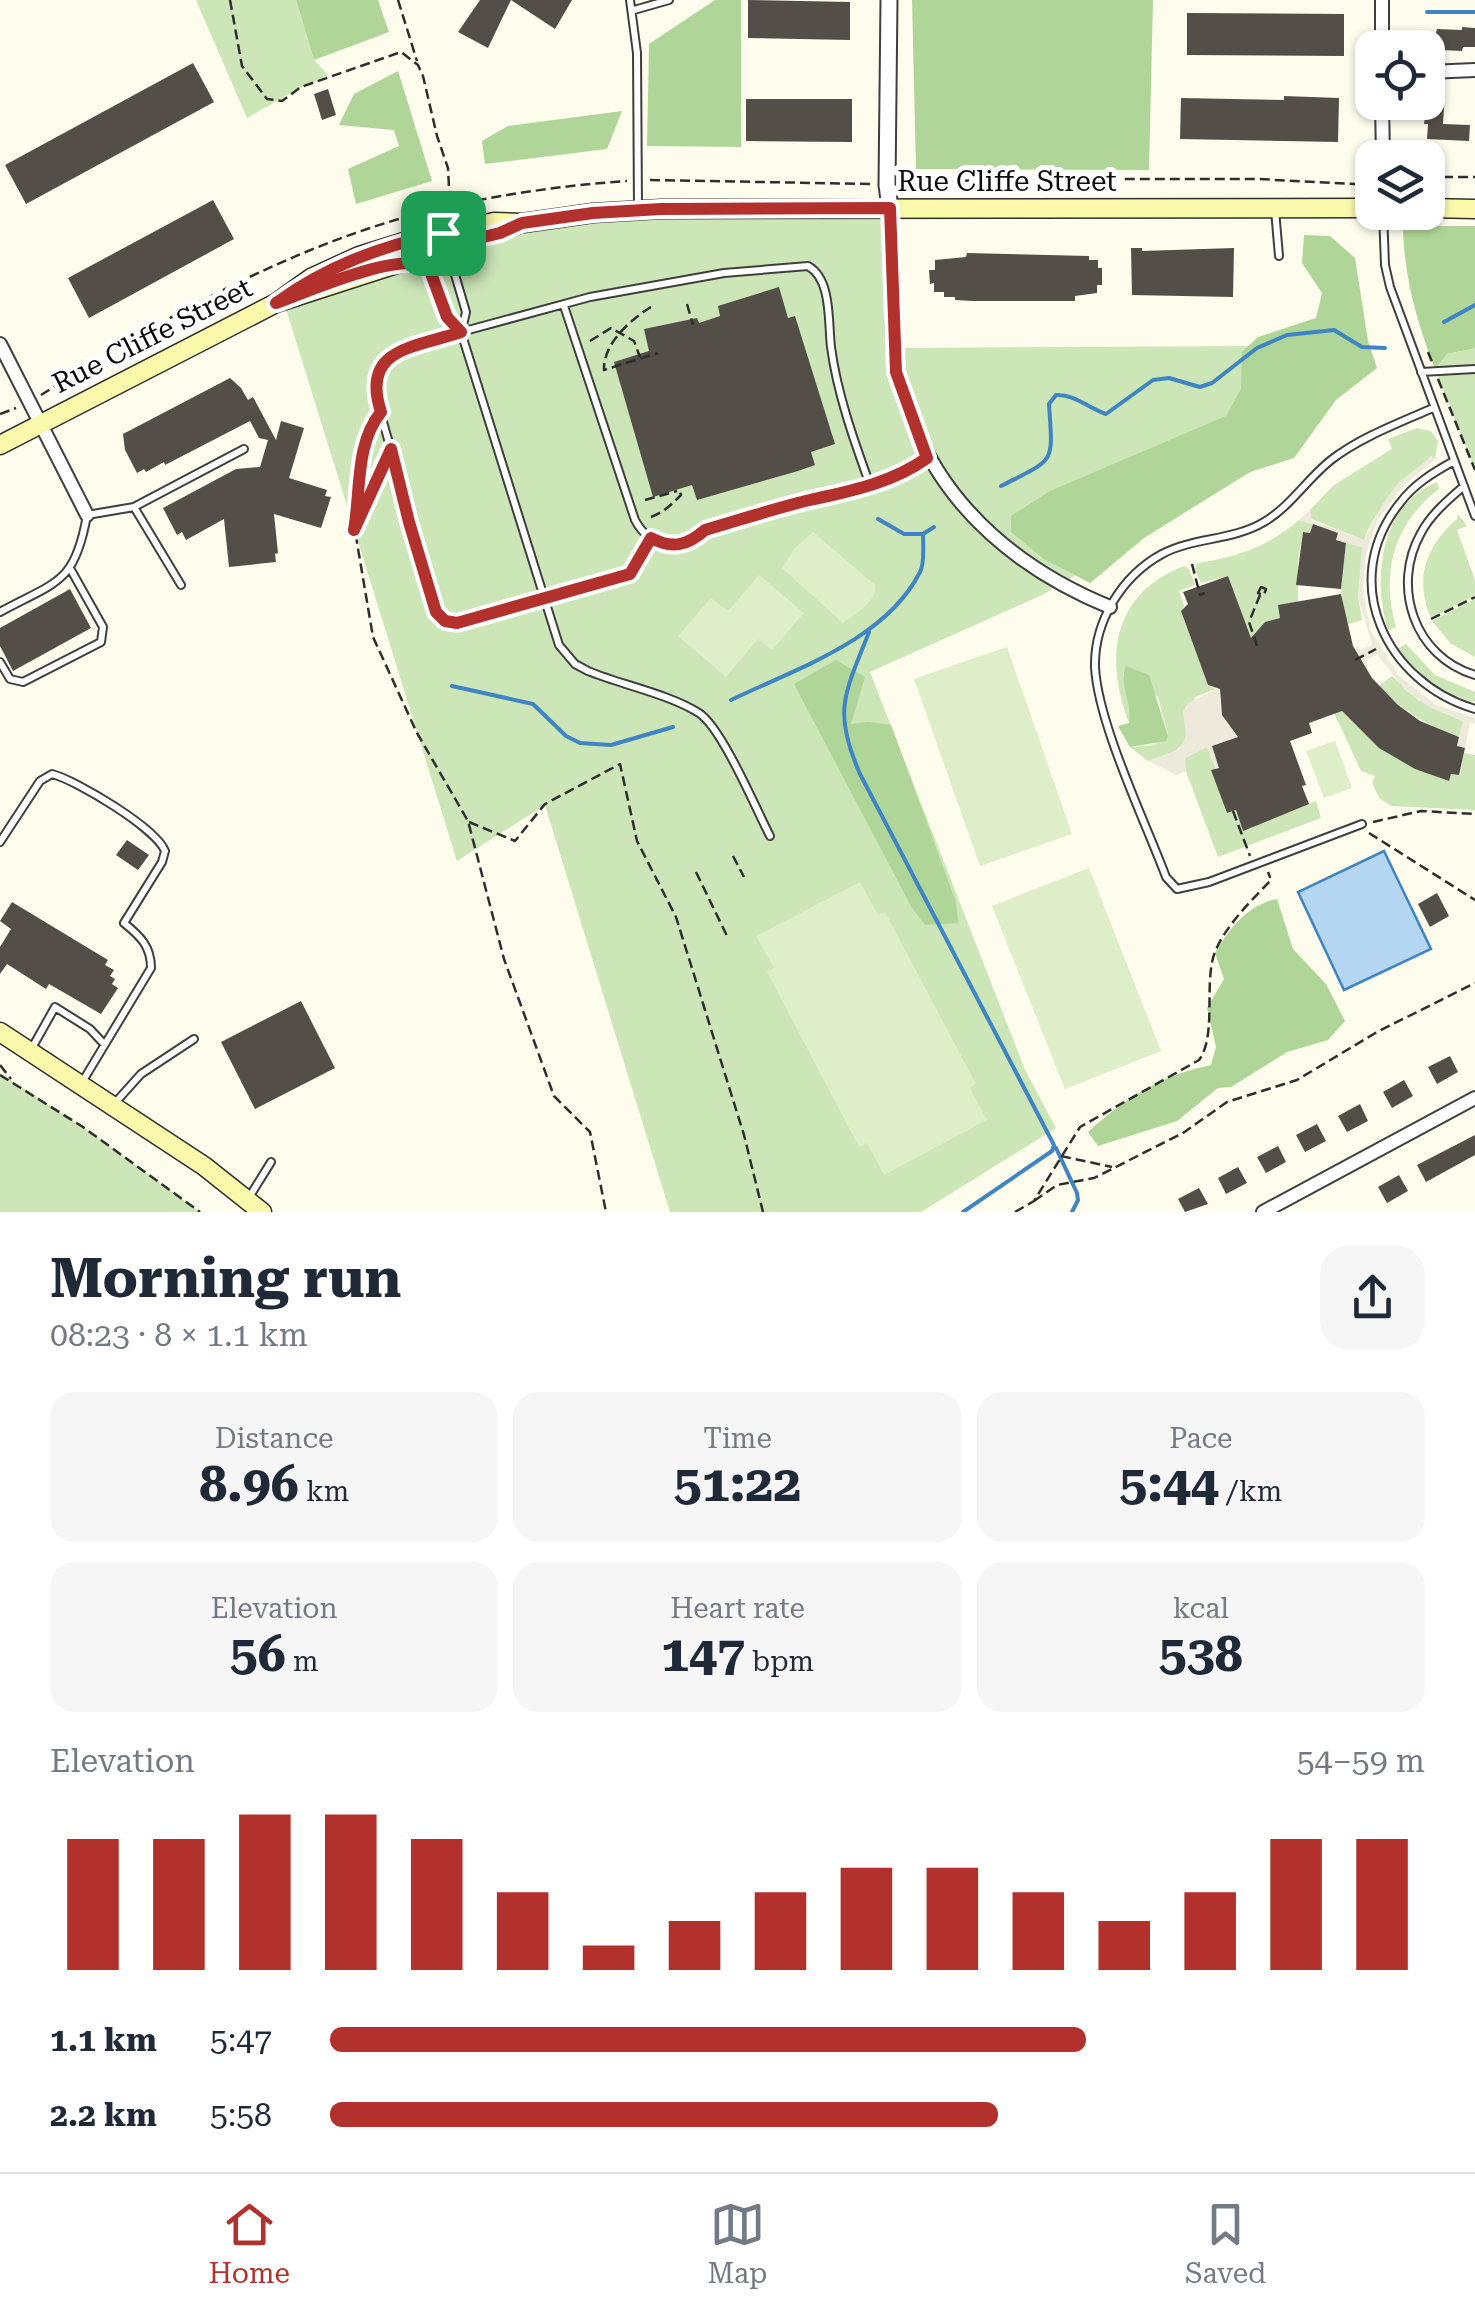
<!DOCTYPE html>
<html lang="en">
<head>
<meta charset="utf-8">
<style>
	:root { --surface:#fff; --page:#f6f6f7; --text:#1f2937; --muted:#747a83; --line:#e0e1e3; --accent:#b3312d }
	body { margin:0; font-family:"Roboto Serif",serif; background:var(--page); color:var(--text); height:100vh; display:flex; flex-direction:column; font-size:38px; white-space:nowrap }
	* { box-sizing:border-box; margin:0 }
	p { font-size:32px; color:var(--muted) }
	.icon { flex:none; width:55px; height:55px; fill:none; stroke:currentColor; stroke-width:2; stroke-linecap:round; stroke-linejoin:round }
	.map { position:relative; height:1212px; overflow:hidden }
	.drawer { display:flex; flex-direction:column; background:var(--surface); flex:1 }
	.drawer>* { flex:none }
	.controls { position:absolute; left:1355px; top:30px; display:grid; gap:20px }
	.controls a { display:grid; place-items:center; width:90px; height:90px; border-radius:20px; background:var(--surface); box-shadow:0 2px 8px #0004; font-size:50px }
	.pin { position:absolute; display:grid; place-items:center; width:85px; height:85px; color:#fff; margin:-42px; border-radius:20px; box-shadow:0 5px 15px #0006 }
	.round { display:grid; place-items:center; flex:none; width:105px; height:105px; border-radius:30px; background:var(--page) }
	.overview { display:flex; align-items:center; justify-content:space-between; height:170px; padding:0 50px }
	h1 { font-size:55px; font-weight:700; line-height:75px }
	.figures { display:grid; grid-template-columns:repeat(3,1fr); gap:15px; height:170px; padding:10px 50px }
	.figures div { display:grid; align-content:center; border-radius:25px; background:var(--page); text-align:center }
	.figures b { font-size:50px; font-weight:700 }
	.figures small { font-size:28px; font-weight:400 }
	.figures p { font-size:28px }
	.chart { height:280px; padding:20px 50px }
	.chart p { display:flex; justify-content:space-between }
	.chart svg { width:100%; height:180px; margin-top:10px; stroke:var(--accent); stroke-width:6 }
	ul { padding:0 50px; list-style:none; font-size:32px }
	li { display:grid; grid-template-columns:160px 120px 1fr; align-items:center; height:75px }
	li i { height:25px; border-radius:12px; background:var(--accent) }
	.menu { display:flex; justify-content:space-around; align-items:center; height:140px; border-top:2px solid var(--line); background:var(--surface); font-size:28px; color:var(--muted) }
	.menu a { display:grid; justify-items:center; gap:5px }
	.menu .selected { color:var(--accent) }
	.map>svg:first-child { display:block }
</style>
</head>
<body>
<div class="map">
<svg width="1475" height="1212" viewBox="0 0 1475 1212">
	<rect width="100%" height="100%" fill="#fefcec"/>
	<path fill="#cce6b8" d="M196 0H296L314 60 329 76 301 87 247 118Z
		M890 208 894 348 1251 346 1252 471 1042 595 870 672 1025 1070 1056 1128 921 1212H670L545 805 457 861 287 312 276 303 523 223Z
		M1475 348V470L1435 369 1447 354Z
		M1417 428 1431 431 1438 441 1435 459 1431 456C1407 481 1375 506 1364 540L1309 518 1310 510 1334 485 1392 449 1388 439Z
		M1437 482 1439 489C1394 523 1380 573 1396 627L1388 630C1372 579 1380 505 1437 482Z
		M1458 514 1467 526 1457 530 1475 580V595L1431 618C1414 579 1426 546 1457 519Z
		M1299 520 1313 524 1310 533 1303 532 1298 561V601L1283 620 1265 623 1254 647 1228 576 1201 583 1195 570 1197 563C1236 558 1269 546 1299 520Z
		M1346 543 1363 547 1358 597 1362 620 1346 625 1341 589Z
		M1184 566 1189 569 1195 585 1179 591 1184 606 1182 614 1208 685 1215 689 1195 697 1184 743 1173 753 1148 761 1130 747 1154 745 1168 735 1158 697 1123 673 1131 716 1129 723C1104 658 1112 594 1184 566Z
		M1475 599V657L1450 643 1432 621Z
		M1406 644 1435 675 1475 692V702C1442 695 1417 676 1397 649Z
		M1392 676 1418 700 1464 721 1459 737C1427 725 1403 711 1379 686Z
		M1333 701C1366 740 1400 764 1448 781L1451 774 1460 775 1464 753 1475 755V810L1391 806 1379 798 1372 783 1375 776 1361 771 1329 702Z
		M1207 747 1216 769 1212 771 1227 813 1236 810 1243 830 1316 801 1321 818 1218 857 1184 766 1185 758Z
		M0 1073 83 1127 200 1212H0Z"/>
	<path fill="#afd698" d="M296 0H378L389 32 314 60Z
		M715 0H741V147L647 146 649 44Z
		M912 0H1153L1149 170 916 169Z
		M398 71 432 181 356 204 348 169 399 146 394 130 339 125 354 94Z
		M622 111 607 149 485 164 482 141 508 126Z
		M1426 226H1475V348L1447 354 1435 369C1417 322 1405 281 1403 230Z
		M1304 235 1330 236 1355 258 1368 341 1377 368 1336 400 1294 458 1250 472 1144 538 1090 583 1044 559 1011 532V516L1050 491 1226 416 1241 389 1242 352 1258 337 1316 318 1322 293 1302 263Z
		M836 660 865 677 851 724 869 722 891 725 956 902 958 923 925 925 912 908 794 684Z
		M1126 666 1149 675 1168 736 1166 741 1130 747 1118 726 1129 723C1133 703 1118 685 1126 666Z
		M1277 899 1293 949 1326 984 1345 1021 1328 1040 1287 1052 1231 1087 1218 1088 1177 1121 1098 1146 1088 1132C1127 1097 1160 1076 1211 1065L1216 1047 1207 1008 1224 979 1215 953C1230 928 1247 905 1277 899Z"/>
	<path fill="#deeec9" d="M813 532 875 585C877 603 856 613 843 623L782 568 795 548Z
		M759 575 804 613 772 650 758 639 726 677 678 636 711 598 728 611Z
		M1007 647 1072 834 980 866 914 679Z
		M1335 741 1352 788 1324 798 1306 751Z
		M1089 868 1161 1051 1065 1089 992 906Z
		M860 882 878 915 885 912 976 1084 970 1088 987 1120 884 1175 867 1143 859 1147 767 972 774 968 756 936Z"/>
	<path fill="#edeadc" d="M1432 456 1435 459 1402 487 1377 521 1366 554 1363 589 1370 629 1398 675 1436 705 1475 718V723H1470L1465 748 1457 746 1463 721 1431 708 1405 690 1377 654 1366 660 1368 665 1366 667 1360 657 1355 647 1358 646 1360 650 1372 645 1358 597 1362 547 1336 540 1337 533 1299 520 1310 510 1312 521 1364 540 1382 505 1398 483Z
		M1219 688 1222 715 1237 737 1212 747 1219 767 1216 769 1207 747 1185 758 1186 771 1176 775 1148 761 1179 749 1186 737 1183 711 1188 703Z"/>
	<path fill="#b4d6f2" stroke="#3f84c5" stroke-width="2.5" d="M1384 851 1431 949 1344 990 1298 892Z"/>
	<g fill="none" stroke-linecap="round" stroke-linejoin="round">
		<path stroke="#3f84c5" stroke-width="4" d="M1427 12H1475
			M1444 322 1475 305
			M1001 486C1056 458 1053 465 1049 404L1056 395C1075 394 1088 408 1106 414L1153 380 1169 378 1200 387 1212 383 1257 348 1287 335 1334 330 1362 347 1385 348
			M878 519 904 534H923
			M869 632C845 694 832 710 860 774L1054 1145 1052 1151 963 1212
			M452 686 533 704 566 736 580 743 611 745 673 727
			M731 700C795 669 886 640 920 572 925 563 923 545 923 534L934 527
			M1056 1148 1077 1193 1078 1200 1072 1212"/>
	</g>
	<path fill="#544e49" d="M480 0H572L555 29 511 0 488 48 458 32Z
		M748 0 850 2V40L748 38Z
		M1187 13 1344 14V56L1187 55Z
		M1462 27 1475 28V47H1463L1462 51 1440 50 1439 54 1428 53V48H1420L1421 32 1436 33 1437 29 1462 30Z
		M193 63 214 102 26 204 5 165Z
		M328 89 336 115 322 120 314 94Z
		M1428 90 1445 91 1443 124 1470 125 1469 141 1427 139 1428 124H1424Z
		M1284 96 1339 98 1338 142 1180 139 1181 98 1284 100Z
		M746 99H852V142L746 141Z
		M213 200 234 239 89 318 68 278Z
		M1131 248H1142V251L1234 248 1233 297 1132 295Z
		M967 253 1089 256V260H1098V268H1102V285H1097V293L1075 296V301H972L955 300V297H944V292H934V283L930 284 929 270H935V260L966 257Z
		M779 287 788 318 795 316 835 444 811 452 815 465 798 471 697 500 692 485 653 497 614 362 649 351 644 329 697 318 699 323 720 316 718 306Z
		M230 378 241 388 248 400 253 397 276 440 281 421 304 428 289 478 327 490 325 496 331 497 321 528 274 514 278 553 275 554 276 562 229 567 224 519 186 540 182 532 177 535 163 508 236 469 260 467 268 440 259 438 250 421 165 465 164 462 146 472 144 469 137 473 125 450 123 434Z
		M1313 524 1338 533 1336 540 1346 543 1341 589 1296 585 1303 532 1310 533Z
		M1228 576 1251 638 1265 622 1280 618 1278 605 1341 594 1353 646 1372 678 1398 705 1420 721 1459 737 1457 746 1465 748 1459 775 1451 774 1449 781 1415 769 1379 748 1342 711 1309 723 1312 733 1290 741 1306 785 1302 786 1309 804 1243 831 1236 810 1227 813 1211 770 1219 768 1212 746 1238 737 1222 715 1220 689 1208 685 1181 611 1188 604 1183 592Z
		M70 589 91 628 13 671 0 646V628Z
		M127 840 149 855 138 870 116 855Z
		M1437 893 1449 916 1430 927 1418 904Z
		M12 902 108 960 105 965 114 970 110 976 115 979 112 984 118 988 101 1014 49 984 46 989 7 964 0 974V947L11 929 0 921Z
		M301 1001 335 1068 255 1109 221 1042Z
		M1450 1056 1458 1072 1437 1084 1428 1067Z
		M1404 1080 1413 1096 1392 1108 1383 1092Z
		M1360 1104 1368 1121 1347 1132 1338 1116Z
		M1317 1124 1326 1141 1305 1152 1296 1135Z
		M1475 1135V1155L1426 1182 1417 1165Z
		M1278 1146 1286 1162 1266 1173 1257 1157Z
		M1238 1167 1247 1183 1226 1194 1218 1178Z
		M1399 1175 1408 1191 1387 1203 1378 1187Z
		M1199 1188 1208 1204 1185 1212 1178 1199Z"/>
	<g fill="none" stroke-linecap="round" stroke-linejoin="round">
		<g stroke="#3f3f3f" stroke-width="10">
			<path id="service" d="M630 0 637 53 638 208
				M634 10 669 0
				M1275 210 1279 256
				M1383 212 1385 265 1390 287 1475 516
				M448 251 466 312 462 330
				M426 258 447 317 461 332 559 645 575 664 588 671C622 685 669 694 699 713 722 728 756 809 770 836
				M564 306 635 520C651 550 681 551 705 531 740 520 775 508 810 500 851 491 892 483 927 458
				M1421 372 1475 369
				M1454 461C1434 472 1414 484 1400 503 1337 581 1386 683 1475 709
				M1464 486C1448 500 1431 514 1421 533 1391 586 1414 657 1475 675
				M134 507 181 585
				M651 538 630 573 457 623 445 621 436 612 409 523 406 503 374 390 378 371 390 356 461 332 590 297 724 273 808 266C832 279 828 322 831 347 837 393 854 441 870 485
				M0 612C57 581 75 584 87 515L134 507 244 449
				M0 662 10 679 23 682 101 642 103 627 71 570
				M1362 824 1209 882 1177 889 1166 877C1145 821 1098 724 1095 667 1094 621 1122 576 1162 554 1194 537 1232 541 1264 522 1291 506 1307 479 1331 460 1361 437 1399 423 1433 408
				M0 842 40 781 52 774C76 780 156 828 165 851L162 862 124 923C140 936 151 946 151 968L81 1084
				M32 1048 55 1007 90 1029 104 1044
				M114 1104 141 1074 194 1039
				M248 1199 271 1162"/>
		</g>
		<g stroke="#3f3f3f" stroke-width="16">
			<path id="minor" d="M1382 48V0
				M1428 72 1475 70
				M1382 102 1383 158
				M890 208C896 261 888 315 896 368 898 386 905 402 912 419 946 510 1022 571 1110 607
				M0 344 87 515
				M1263 1212 1475 1098"/>
		</g>
		<g stroke="#3f3f3f" stroke-width="19">
			<path id="tertiary" d="M889 0 887 185 890 208"/>
		</g>
		<g stroke="#2e2e2e" stroke-width="21">
			<path id="secondary" d="M1428 208 1475 209
				M276 303 311 278 359 256 407 241 494 222 523 223 593 213 661 209 1372 208
				M0 445 276 303 517 225
				M0 1032 204 1166 262 1212"/>
		</g>
		<path stroke="#2e2e2e" stroke-width="2.5" stroke-dasharray="10 5" stroke-linecap="butt" d="M230 0 242 66 267 99 282 101 301 87 401 52 418 65 423 76 437 136 448 168 450 206 447 217
			M398 0 417 61
			M1428 177H1475
			M650 180 872 184
			M900 185 991 179H1258L1372 185
			M687 304 693 325
			M651 307C630 320 603 344 604 370L658 353
			M590 341 611 328 634 341 640 357
			M1428 352 1432 362
			M1438 379 1475 470
			M41 395C168 315 305 237 454 205 511 193 569 185 627 181
			M0 414 16 408
			M384 465 355 531 373 637 417 733 468 821 504 959 554 1096 590 1132 606 1212
			M645 500 677 491
			M651 517C664 512 671 505 681 495L679 489
			M356 524 362 452 371 424
			M1192 564 1200 595 1205 593
			M1261 587 1266 589 1264 595 1258 593Z
			M1431 619 1475 597
			M1257 646 1249 622 1260 595
			M1355 660 1376 649
			M1233 811 1250 856
			M469 822 515 841 545 804 620 764 637 841 676 917 744 1135 763 1212
			M1373 822 1421 811 1475 814
			M1369 833 1475 900
			M733 856 744 877
			M696 872 728 938
			M0 1065 11 1079
			M0 1075 83 1127 200 1212
			M1061 1156 1112 1167
			M1034 1201 1057 1185 1094 1178 1183 1133 1227 1102 1297 1080 1377 1032 1475 983
			M1015 1212 1034 1201 1080 1127 1199 1060C1216 1037 1205 989 1213 958 1221 930 1251 901 1271 880L1268 872"/>
		<use href="#service" stroke="#fff" stroke-width="6"/>
		<use href="#minor" stroke="#fff" stroke-width="12"/>
		<use href="#tertiary" stroke="#fff" stroke-width="15"/>
		<use href="#secondary" stroke="#faf8ab" stroke-width="18"/>
	</g>
	<g fill="none" stroke-linecap="round" stroke-linejoin="round">
		<g stroke="#fff" stroke-width="20">
			<path id="route" d="M890 208 896 372 927 458C892 483 851 491 810 500 775 508 740 520 705 530 687 546 672 549 651 538L630 574 457 623 445 621 436 612 409 522 391 449 354 530C361 491 355 444 381 412 360 348 414 348 461 332L447 317 429 268C403 249 307 292 276 303 327 266 381 246 443 233L447 246 500 233 522 223 593 213 661 209Z"/>
		</g>
		<use href="#route" stroke="#b3312d" stroke-width="12"/>
	</g>
	<g text-anchor="middle" stroke-width="10" stroke-linejoin="round" paint-order="stroke">
		<g font-size="28" fill="#0c0c0c" stroke="#fff">
			<text x="1007" y="191">Rue Cliffe Street</text>
			<text transform="translate(152 335) rotate(-27)" y="10">Rue Cliffe Street</text>
		</g>
	</g>
</svg>
<div class="controls">
<a><svg class="icon" aria-label="locate" viewBox="0 0 24 24"><circle cx="12" cy="12" r="6"/><path d="M12 2v4M12 18v4M2 12h4M18 12h4"/></svg></a>
<a><svg class="icon" aria-label="layers" viewBox="0 0 24 24"><path d="M12 4l9 5-9 5-9-5zM3 14l9 5 9-5"/></svg></a>
</div>
<div class="pin" style="left:443px;top:233px;background:#1e9e55"><svg class="icon" aria-label="arrive" viewBox="0 0 24 24"><path d="M6 21V4h12l-3 4 3 4H6"/></svg></div>
</div>
<section class="drawer">
<div class="overview"><div><h1>Morning run</h1><p>08:23 · 8 × 1.1 km</p></div><a class="round"><svg class="icon" aria-label="share" viewBox="0 0 24 24"><path d="M12 15V3M7 8l5-5 5 5M5 13v7h14v-7"/></svg></a></div>
<div class="figures">
<div><p>Distance</p><b>8.96<small> km</small></b></div>
<div><p>Time</p><b>51:22</b></div>
<div><p>Pace</p><b>5:44<small> /km</small></b></div>
</div>
<div class="figures">
<div><p>Elevation</p><b>56<small> m</small></b></div>
<div><p>Heart rate</p><b>147<small> bpm</small></b></div>
<div><p>kcal</p><b>538</b></div>
</div>
<div class="chart"><p><span>Elevation</span>54–59 m</p>
<svg viewBox="0 0 160 44" preserveAspectRatio="none"><path d="M5 44V12M15 44V12M25 44V6M35 44V6M45 44V12M55 44V25M65 44V38M75 44V32M85 44V25M95 44V19M105 44V19M115 44V25M125 44V32M135 44V25M145 44V12M155 44V12"/></svg>
</div>
<ul>
<li><b>1.1 km</b>5:47<i style="width:69%"></i></li>
<li><b>2.2 km</b>5:58<i style="width:61%"></i></li>
</ul>
</section>
<nav class="menu">
<a class="selected"><svg class="icon" aria-label="home" viewBox="0 0 24 24"><path d="M3 11l9-7 9 7M6 9v11h12V9"/></svg>Home</a>
<a><svg class="icon" aria-label="map" viewBox="0 0 24 24"><path d="M3 6l6-2 6 2 6-2v14l-6 2-6-2-6 2zM9 4v14M15 6v14"/></svg>Map</a>
<a><svg class="icon" aria-label="saved" viewBox="0 0 24 24"><path d="M7 4h10v16l-5-4-5 4z"/></svg>Saved</a>
</nav>
</body>
</html>
